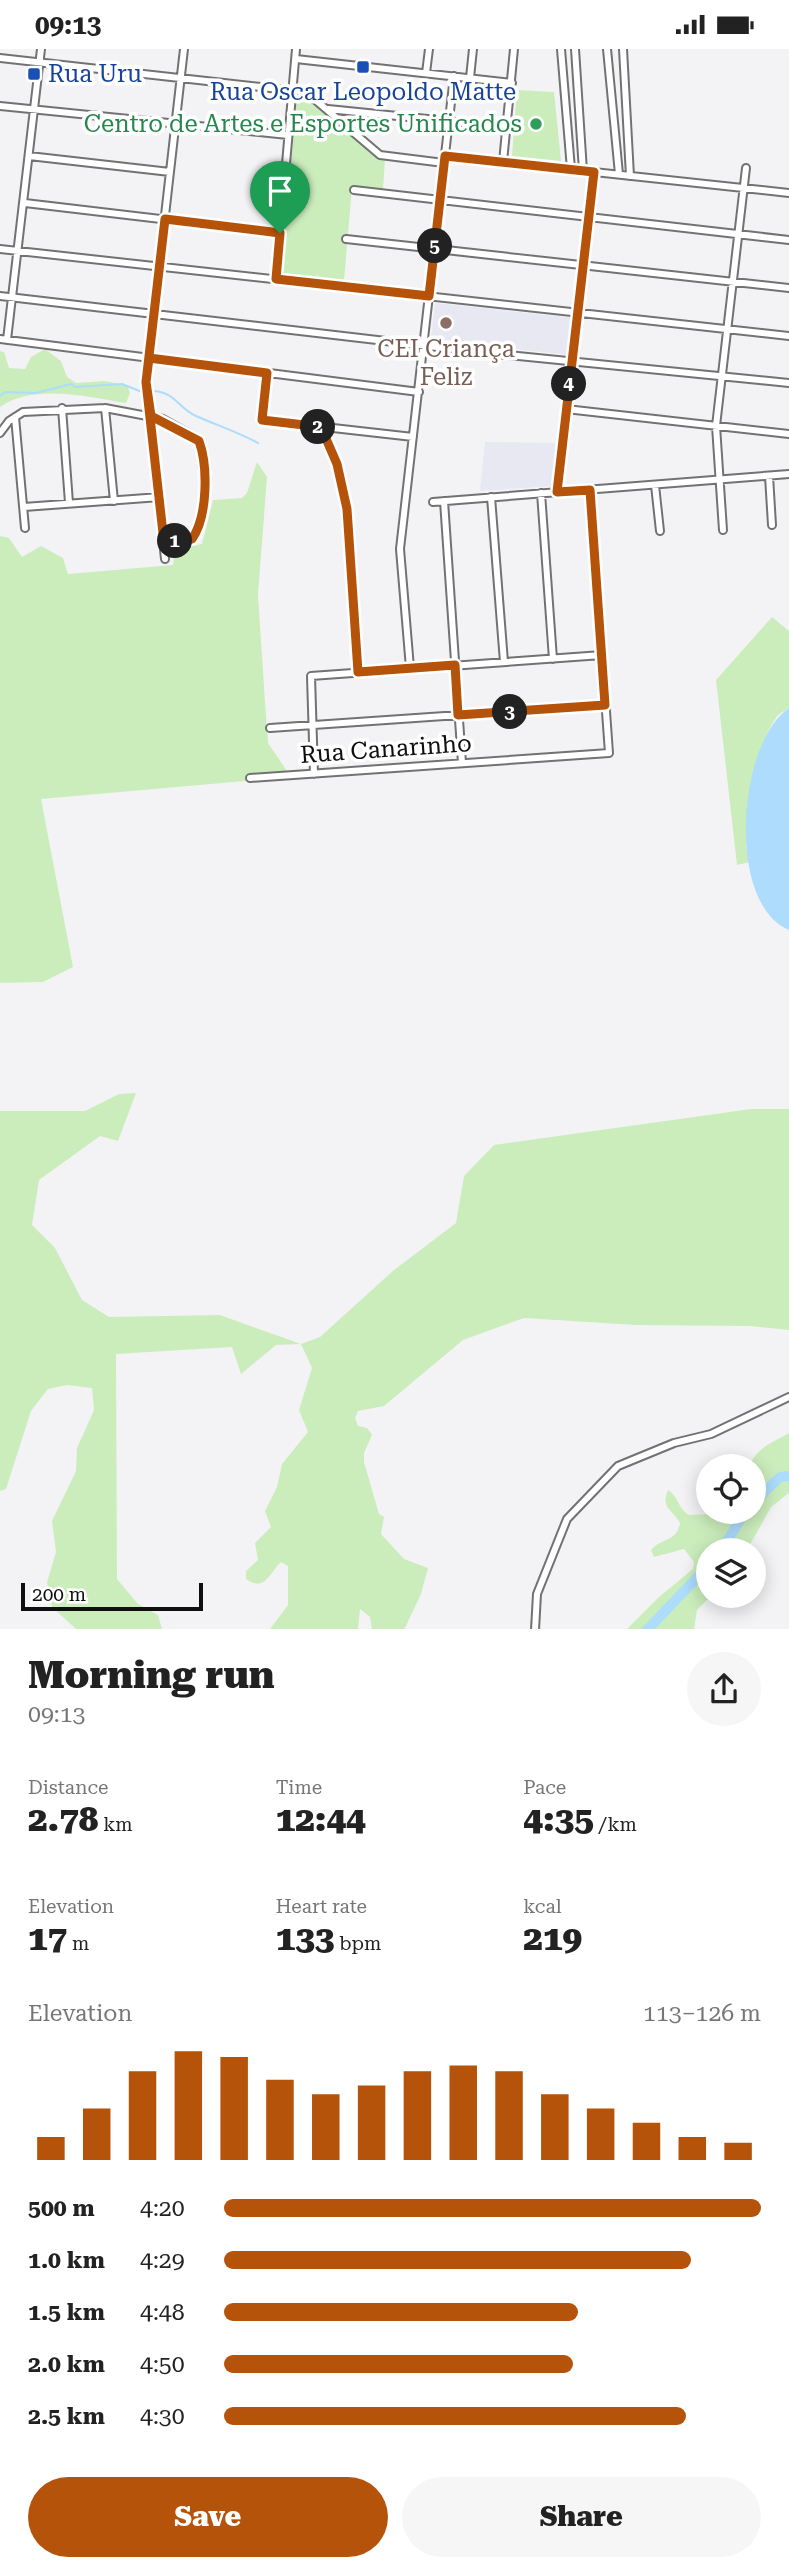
<!DOCTYPE html>
<html lang="en">
<head>
<meta charset="utf-8">
<style>
	:root { --surface:#fff; --page:#f6f6f6; --text:#222; --muted:#767676; --accent:#b45309 }
	body { margin:0; font-family:"Roboto Serif",serif; background:var(--page); color:var(--text); height:100vh; display:flex; flex-direction:column; font-size:26px; white-space:nowrap }
	* { box-sizing:border-box; margin:0 }
	p { font-size:23px; color:var(--muted) }
	.icon { flex:none; width:38px; height:38px; fill:none; stroke:currentColor; stroke-width:2; stroke-linecap:round; stroke-linejoin:round }
	.map { position:relative; height:1580px; overflow:hidden }
	.drawer { display:flex; flex-direction:column; background:var(--surface); flex:1 }
	.drawer>* { flex:none }
	.fabs { position:absolute; left:696px; top:1405px; display:grid; gap:14px }
	.fabs a { display:grid; place-items:center; width:70px; height:70px; border-radius:50%; background:var(--surface); box-shadow:0 4px 18px #0003; font-size:35px }
	.scale { position:absolute; left:21px; bottom:18px; width:182px; box-sizing:border-box; padding-left:7px; border:4px solid #0f0f10; border-top:0; font-size:19px; line-height:24px; white-space:nowrap; color:#0f0f10; -webkit-text-stroke:5px #fff; paint-order:stroke }
	.pin { position:absolute; display:grid; place-items:center; width:60px; height:60px; color:#fff; margin:-72px -30px; border-radius:50% 50% 50% 0; rotate:-45deg; box-shadow:0 0 7px #0007 }
	.pin .icon { rotate:45deg }
	.km { position:absolute; width:35px; height:35px; margin:-18px; border-radius:50%; background:#222; color:#fff; font-size:19px; line-height:35px; text-align:center }
	.round { display:grid; place-items:center; flex:none; width:74px; height:74px; border-radius:37px; background:var(--page) }
	.overview { display:flex; align-items:center; justify-content:space-between; height:119px; padding:0 28px }
	h1 { font-size:38px; font-weight:800; line-height:52px }
	.metrics { display:grid; grid-template-columns:repeat(3,1fr); gap:10px; height:119px; padding:7px 28px }
	.metrics div { display:grid; align-content:center }
	.metrics b { font-size:35px; font-weight:800 }
	.metrics small { font-size:19px; font-weight:400 }
	.metrics p { font-size:19px }
	.chart { height:196px; padding:14px 28px }
	.chart p { display:flex; justify-content:space-between }
	.chart svg { width:100%; height:126px; margin-top:7px; stroke:var(--accent); stroke-width:6 }
	.cta { display:flex; gap:14px; margin-top:auto; padding:14px 28px }
	.cta a { flex:1; height:80px; border-radius:42px; background:var(--accent); color:#fff; font-size:28px; font-weight:800; line-height:80px; text-align:center }
	.cta a+a { background:var(--page); color:var(--text) }
	ul { padding:0 28px; list-style:none; font-size:23px }
	li { display:grid; grid-template-columns:112px 84px 1fr; align-items:center; height:52px }
	li i { height:18px; border-radius:9px; background:var(--accent) }
	.status { display:flex; justify-content:space-between; align-items:center; height:49px; padding:0 35px; background:var(--surface); direction:ltr }
	.status svg { height:19px; fill:currentColor }
	.map>svg:first-child { display:block }
</style>
</head>
<body>
<div class="status"><b>09:13</b><svg viewBox="0 0 49 12"><path d="M0 12V9h3v3zM5 12V6h3v6zM10 12V3h3v9zM15 12V0h3v12zM26 1h20v11H26zM47 4h2v5h-2z"/></svg></div>
<div class="map">
<svg width="789" height="1581" viewBox="0 0 789 1581">
	<rect width="100%" height="100%" fill="#f3f3f6"/>
	<path fill="#e7e8f2" d="M435 254 574 269 570 306 431 291Z
		M485 393 559 394 554 437 480 442Z"/>
	<path fill="#cbedbc" d="M517 41 554 43 561 112 512 107Z
		M297 44H302L385 110 383 141 352 139 344 232 282 227Z
		M45 300 61 312 67 328 76 334 104 332 127 336 130 344 126 354C88 348 34 334 0 358V302L4 303 9 319 25 320 31 308Z
		M257 413 267 428 258 546 265 653 268 694 291 728 41 750 73 918 43 933 0 934V487L9 489 22 508 41 497 63 509 68 525 173 516 175 500 202 495 213 451 242 449 247 444Z
		M772 568 789 582V659C785 662 779 664 776 669 757 694 737 785 750 813L737 816 716 631Z
		M136 1044 118 1092 100 1087 39 1131 32 1176 55 1199 82 1251 109 1268 220 1266 301 1295 320 1288 394 1221 456 1174 464 1127 494 1096 751 1060H789V1281L750 1277 636 1276 524 1269 463 1291 384 1357 358 1362 355 1369 358 1377 367 1379 372 1386 364 1404V1413L379 1465 384 1468 381 1485 404 1510 428 1519 421 1545 404 1581 372 1580 370 1568 360 1560 358 1580H270L288 1556V1517L281 1513C270 1523 265 1544 246 1530V1522L258 1511 255 1494 271 1478 265 1462 277 1438 282 1415 308 1383 299 1361 312 1319 301 1295 276 1296 241 1325 232 1298 116 1305 117 1530 138 1555 158 1566 162 1580H76L52 1558 47 1533 56 1503 52 1472 76 1422 77 1399 94 1361 92 1339 67 1336 48 1340 31 1362 6 1440 0 1442V1062H85L119 1045Z
		M789 1384V1444L771 1458 747 1501 709 1502V1547H711L697 1561 694 1580H627L659 1548 693 1520 694 1513 684 1500 654 1508 651 1501C661 1489 677 1493 680 1474 673 1461 660 1459 668 1441 679 1448 678 1460 689 1466L754 1463 757 1437 754 1418 750 1415C759 1397 774 1393 789 1384Z"/>
	<path fill="#addcfd" d="M789 659V881C725 854 738 693 789 659Z"/>
	<g fill="none" stroke-linecap="round" stroke-linejoin="round">
		<path stroke="#addcfd" stroke-width="2" d="M154 342C176 344 178 359 196 367 216 376 238 383 258 394
			M0 347 5 343 36 344 71 335 75 338 122 335 142 343"/>
		<path stroke="#addcfd" stroke-width="10" d="M754 1453 780 1428 789 1427
			M721 1502 745 1463
			M647 1581 709 1516"/>
		<g stroke="#727274" stroke-width="10">
			<path id="minor" d="M561 0 571 120
				M575 0 583 122
				M607 0 619 125
				M623 0 630 127
				M0 9 306 43 380 106 444 114
				M296 10 512 34
				M426 24 429 0
				M470 29 473 0
				M0 57 288 86
				M328 60 507 78
				M29 107 170 123
				M445 107 789 144
				M503 113 514 0
				M354 141 789 191
				M25 154 280 184
				M346 190 789 239
				M0 200 789 287
				M276 230 296 0
				M0 247 497 305 789 334
				M0 290 419 343
				M7 291 41 0
				M267 324 262 371 413 388
				M62 359 69 454
				M105 359 114 452
				M566 360 789 385
				M15 368 25 479
				M321 378 337 415 347 460 358 623
				M0 384 9 372 23 363 105 359 163 370 195 388 201 397 205 445 198 480 192 490 164 493
				M769 427 772 476
				M655 436 660 482
				M557 443 594 123
				M541 444 553 610
				M491 448 504 613
				M444 452 462 714
				M433 453 789 425
				M24 458 160 448
				M723 481 716 377 746 119
				M165 510 146 333 184 0
				M410 619 400 500 454 27
				M270 679 605 656
				M314 725 311 627 602 606
				M250 729 609 704 590 441
				M535 1581 537 1545 567 1470 618 1417 674 1394 711 1385 789 1348"/>
		</g>
		<use href="#minor" stroke="#fff" stroke-width="6"/>
	</g>
	<g fill="none" stroke-linecap="round" stroke-linejoin="round">
		<g stroke="#fff" stroke-width="14">
			<path id="route" d="M280 184 165 170 146 333 164 493 192 490C208 467 208 417 199 392L151 367 146 333 149 309 267 324 262 371 321 378 337 415 347 460 358 623 455 616 458 666 605 656 590 441 557 443 594 123 445 107 429 247 276 230 280 184"/>
		</g>
		<use href="#route" stroke="#b45309" stroke-width="9"/>
	</g>
	<g fill="#1a4fb4" stroke="#fff" stroke-width="2.5">
		<rect x="356" y="11" width="14" height="14" rx="3.5"/>
		<rect x="27" y="18" width="14" height="14" rx="3.5"/>
	</g>
	<circle fill="#2e9e5b" stroke="#fff" stroke-width="2.5" cx="536" cy="75" r="7"/>
	<circle fill="#8d6e63" stroke="#fff" stroke-width="2.5" cx="446" cy="274" r="7"/>
	<g text-anchor="middle" stroke-width="7" stroke-linejoin="round" paint-order="stroke">
		<g font-size="24" fill="#164399" stroke="#fff" text-anchor="start">
			<text x="48" y="33">Rua Uru</text>
			<text x="363" y="51" text-anchor="middle">Rua Oscar Leopoldo Matte</text>
		</g>
		<g font-size="24" fill="#27864d" stroke="#fff" text-anchor="end">
			<text x="522" y="83">Centro de Artes e Esportes Unificados</text>
		</g>
		<g font-size="24" fill="#785e54" stroke="#fff">
			<text x="446" y="308">CEI Criança<tspan x="446" dy="28">Feliz</tspan></text>
		</g>
		<g font-size="24" fill="#0f0f10" stroke="#fff">
			<text transform="translate(386 700) rotate(-4)" y="8">Rua Canarinho</text>
		</g>
	</g>
</svg>
<div class="fabs">
<a><svg class="icon" aria-label="locate" viewBox="0 0 24 24"><circle cx="12" cy="12" r="6"/><path d="M12 2v4M12 18v4M2 12h4M18 12h4"/></svg></a>
<a><svg class="icon" aria-label="layers" viewBox="0 0 24 24"><path d="M12 4l9 5-9 5-9-5zM3 14l9 5 9-5"/></svg></a>
</div>
<div class="scale">200 m</div>
<div class="pin" style="left:280px;top:184px;background:#1e9e55"><svg class="icon" aria-label="arrive" viewBox="0 0 24 24"><path d="M6 21V4h12l-3 4 3 4H6"/></svg></div>
<b class="km" style="left:175px;top:492px">1</b>
<b class="km" style="left:318px;top:378px">2</b>
<b class="km" style="left:510px;top:663px">3</b>
<b class="km" style="left:569px;top:335px">4</b>
<b class="km" style="left:435px;top:197px">5</b>
</div>
<section class="drawer">
<div class="overview"><div><h1>Morning run</h1><p>09:13</p></div><a class="round"><svg class="icon" aria-label="share" viewBox="0 0 24 24"><path d="M12 15V3M7 8l5-5 5 5M5 13v7h14v-7"/></svg></a></div>
<div class="metrics">
<div><p>Distance</p><b>2.78<small> km</small></b></div>
<div><p>Time</p><b>12:44</b></div>
<div><p>Pace</p><b>4:35<small> /km</small></b></div>
</div>
<div class="metrics">
<div><p>Elevation</p><b>17<small> m</small></b></div>
<div><p>Heart rate</p><b>133<small> bpm</small></b></div>
<div><p>kcal</p><b>219</b></div>
</div>
<div class="chart"><p><span>Elevation</span>113–126 m</p>
<svg viewBox="0 0 160 44" preserveAspectRatio="none"><path d="M5 44V36M15 44V26M25 44V13M35 44V6M45 44V8M55 44V16M65 44V21M75 44V18M85 44V13M95 44V11M105 44V13M115 44V21M125 44V26M135 44V31M145 44V36M155 44V38"/></svg>
</div>
<ul>
<li><b>500 m</b>4:20<i style="width:100%"></i></li>
<li><b>1.0 km</b>4:29<i style="width:87%"></i></li>
<li><b>1.5 km</b>4:48<i style="width:66%"></i></li>
<li><b>2.0 km</b>4:50<i style="width:65%"></i></li>
<li><b>2.5 km</b>4:30<i style="width:86%"></i></li>
</ul>
<div class="cta"><a>Save</a><a>Share</a></div>
</section>
</body>
</html>
